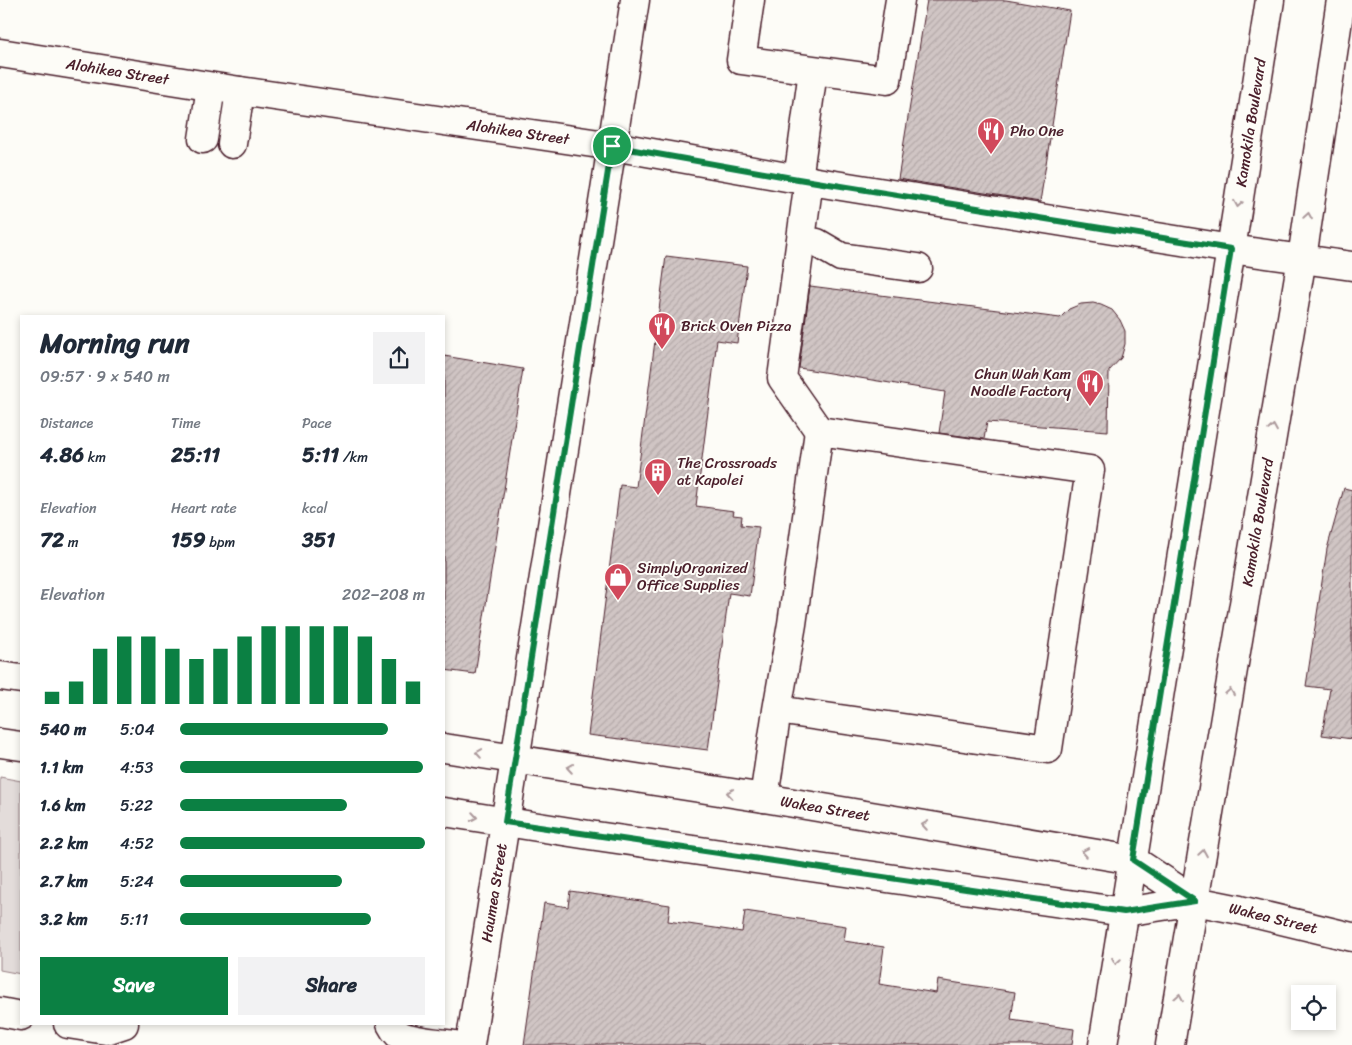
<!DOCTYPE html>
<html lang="en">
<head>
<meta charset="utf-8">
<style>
	:root { --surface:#fff; --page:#f2f2f3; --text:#1f2937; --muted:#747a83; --accent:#0b8043 }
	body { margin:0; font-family:Sriracha,sans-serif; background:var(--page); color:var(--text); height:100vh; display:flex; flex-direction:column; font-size:19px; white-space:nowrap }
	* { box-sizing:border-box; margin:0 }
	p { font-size:16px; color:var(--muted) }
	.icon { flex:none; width:28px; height:28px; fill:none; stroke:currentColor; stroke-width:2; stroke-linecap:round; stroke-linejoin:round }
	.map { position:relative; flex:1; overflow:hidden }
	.details { position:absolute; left:20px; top:315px; width:425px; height:710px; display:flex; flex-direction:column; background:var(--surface); border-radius:0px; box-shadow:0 2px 8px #0003 }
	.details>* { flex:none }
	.fabs { position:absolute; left:1291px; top:985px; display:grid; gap:10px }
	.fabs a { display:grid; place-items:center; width:45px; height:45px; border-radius:0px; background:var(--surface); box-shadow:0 2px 8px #0003; font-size:25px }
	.pin { position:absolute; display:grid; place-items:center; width:42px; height:42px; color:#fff; margin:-21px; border:2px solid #fff; border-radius:50%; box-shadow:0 1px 5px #0007 }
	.round { display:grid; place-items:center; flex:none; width:52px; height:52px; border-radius:0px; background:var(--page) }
	.overview { display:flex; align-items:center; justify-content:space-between; height:85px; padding:0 20px }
	h1 { font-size:28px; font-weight:700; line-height:38px }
	.figures { display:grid; grid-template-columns:repeat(3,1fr); gap:8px; height:85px; padding:5px 20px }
	.figures div { display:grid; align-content:center }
	.figures b { font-size:21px; font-weight:700 }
	.figures small { font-size:14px; font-weight:400 }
	.figures p { font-size:14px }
	.chart { height:140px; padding:10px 20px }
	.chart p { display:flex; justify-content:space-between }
	.chart svg { width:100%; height:90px; margin-top:5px; stroke:var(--accent); stroke-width:6 }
	.button { display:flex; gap:10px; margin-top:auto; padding:10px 20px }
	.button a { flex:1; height:58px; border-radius:0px; background:var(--accent); color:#fff; font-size:20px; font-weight:700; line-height:58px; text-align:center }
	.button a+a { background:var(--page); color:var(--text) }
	ul { padding:0 20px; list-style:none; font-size:16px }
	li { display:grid; grid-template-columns:80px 60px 1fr; align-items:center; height:38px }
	li i { height:12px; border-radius:6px; background:var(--accent) }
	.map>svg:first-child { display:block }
</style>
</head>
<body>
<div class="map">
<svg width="1352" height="1045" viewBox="0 0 1352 1045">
	<defs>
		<pattern id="building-hatch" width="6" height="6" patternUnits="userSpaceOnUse" patternTransform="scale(1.25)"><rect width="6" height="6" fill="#d0c5c4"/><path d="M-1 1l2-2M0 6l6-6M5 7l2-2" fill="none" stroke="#b4a9a9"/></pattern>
	</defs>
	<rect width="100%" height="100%" fill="#fdfcf7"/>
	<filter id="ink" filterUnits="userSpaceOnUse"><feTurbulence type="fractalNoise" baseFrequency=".02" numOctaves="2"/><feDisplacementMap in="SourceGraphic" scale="10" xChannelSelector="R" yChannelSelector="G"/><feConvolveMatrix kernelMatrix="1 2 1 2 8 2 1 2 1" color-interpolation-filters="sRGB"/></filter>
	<g filter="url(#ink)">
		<path fill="#e3dcda" stroke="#967e82" d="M0 777 21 781V974L0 970Z"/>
		<path fill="url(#building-hatch)" stroke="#4a1f2b" d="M927 0H1006L1070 11 1040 202 898 179Z
			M666 256 747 266 737 343 717 340 696 506 734 511 733 515 742 516 741 525 759 527 750 596 729 593 708 750 588 735 620 485 636 487Z
			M810 286 1060 318 1069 309 1081 304 1093 303 1101 305 1112 310 1120 320 1125 331V344L1121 358 1109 371 1108 431 987 422 984 439 939 433 945 392 799 368Z
			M444 356 523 369 475 674 444 670Z
			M1344 488 1352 490V739L1322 735 1330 689 1306 686 1327 549Z
			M570 891 670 905 668 921 742 932 745 911 846 926 844 941 884 947 879 984 936 993 938 980 1015 992 1011 1020 1074 1029 1072 1045H524L544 903 568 907Z"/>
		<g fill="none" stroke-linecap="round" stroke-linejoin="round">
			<g stroke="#4a1f2b" stroke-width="31">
				<g id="minor">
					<path d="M750 0 741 60 887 80 900 0"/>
					<path id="s1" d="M0 53 240 91 613 146 798 179 1231 249 1352 266"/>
					<path d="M203 139 211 87"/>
					<path d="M232 144 240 91"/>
					<path d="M798 179 813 71"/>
					<path d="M809 180 782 378 819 431"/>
					<path d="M801 241 817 243 841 257 918 268"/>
					<path d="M0 676 21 679"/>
					<path d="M0 743 21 746"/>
					<path id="s2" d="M444 748 764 798 1133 860"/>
					<path d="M764 798 777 710 1048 749 1090 470 819 431 792 624 777 710"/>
					<path d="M444 812 589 835 1124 912"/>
					<path d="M0 1012 21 1016"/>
					<path d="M68 1024 106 1030 124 1024"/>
					<path d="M391 1024C393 1028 395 1031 398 1034 409 1041 441 1043 455 1045"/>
					<path id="s3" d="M470 1045 635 0"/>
				</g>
			</g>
			<g stroke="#4a1f2b" stroke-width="31">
				<g id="major">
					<path d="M1133 860 1195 901"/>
					<path id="s4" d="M1124 912 1195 901 1240 910 1352 937"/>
					<path id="s5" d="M1103 1045 1231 249 1270 0"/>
					<path id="s6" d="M1170 1045 1302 258 1341 0"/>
				</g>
			</g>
			<use href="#minor" stroke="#fdfcf7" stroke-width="28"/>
			<use href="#major" stroke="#fdfcf7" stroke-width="28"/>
		</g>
		<defs><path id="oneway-chevron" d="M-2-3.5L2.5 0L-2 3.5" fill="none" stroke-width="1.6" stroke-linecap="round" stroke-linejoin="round" transform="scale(1.25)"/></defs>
		<g stroke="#ac999b">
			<use href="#oneway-chevron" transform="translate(1238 204) rotate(99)"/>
			<use href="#oneway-chevron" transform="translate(1308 216) rotate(-81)"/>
			<use href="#oneway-chevron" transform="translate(1273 428) rotate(-81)"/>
			<use href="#oneway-chevron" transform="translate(1230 692) rotate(-81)"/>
			<use href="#oneway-chevron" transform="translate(479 753) rotate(-171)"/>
			<use href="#oneway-chevron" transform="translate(570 768) rotate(-171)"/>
			<use href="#oneway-chevron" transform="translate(730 793) rotate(-171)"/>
			<use href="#oneway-chevron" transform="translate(474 817) rotate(9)"/>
			<use href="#oneway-chevron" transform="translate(925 825) rotate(-171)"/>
			<use href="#oneway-chevron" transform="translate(1085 852) rotate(-170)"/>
			<use href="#oneway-chevron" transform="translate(1203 853) rotate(-81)"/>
			<use href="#oneway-chevron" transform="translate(1116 961) rotate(99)"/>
			<use href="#oneway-chevron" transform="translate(1179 997) rotate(-80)"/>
		</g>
	</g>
	<g fill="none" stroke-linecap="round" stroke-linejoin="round" filter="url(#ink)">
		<g stroke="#fff" stroke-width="10">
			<path id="route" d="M612 146 798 179 1231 249 1133 860 1195 901 1124 912 505 822Z"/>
		</g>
		<use href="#route" stroke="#0b8043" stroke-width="6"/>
	</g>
	<defs>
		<g id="restaurant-pin" transform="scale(1.4375)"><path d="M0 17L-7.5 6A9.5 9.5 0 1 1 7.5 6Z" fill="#d1495b" stroke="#fdfcf7"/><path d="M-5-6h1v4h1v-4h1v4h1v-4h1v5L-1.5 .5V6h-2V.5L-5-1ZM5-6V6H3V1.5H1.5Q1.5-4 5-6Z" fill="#fff"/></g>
		<g id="building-pin" transform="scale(1.4375)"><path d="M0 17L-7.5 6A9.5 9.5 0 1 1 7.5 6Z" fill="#d1495b" stroke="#fdfcf7"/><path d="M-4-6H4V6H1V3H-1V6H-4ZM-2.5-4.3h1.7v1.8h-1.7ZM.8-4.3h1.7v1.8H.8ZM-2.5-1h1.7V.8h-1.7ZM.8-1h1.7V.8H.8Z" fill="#fff"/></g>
		<g id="shop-pin" transform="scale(1.4375)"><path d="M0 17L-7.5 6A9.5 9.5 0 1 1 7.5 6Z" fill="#d1495b" stroke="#fdfcf7"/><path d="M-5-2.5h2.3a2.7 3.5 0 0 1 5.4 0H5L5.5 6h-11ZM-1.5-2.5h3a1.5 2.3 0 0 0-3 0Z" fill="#fff"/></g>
	</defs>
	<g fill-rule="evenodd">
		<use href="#restaurant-pin" x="991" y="131"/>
		<use href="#restaurant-pin" x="662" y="326"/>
		<use href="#restaurant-pin" x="1090" y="383"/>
		<use href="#building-pin" x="658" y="472"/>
		<use href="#shop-pin" x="618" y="577"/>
	</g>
	<g text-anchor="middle" stroke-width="4" stroke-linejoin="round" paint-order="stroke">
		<g font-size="15" fill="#4a1f2b" stroke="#fdfcf7">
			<text dy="5" stroke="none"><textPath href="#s1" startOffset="119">Alohikea Street</textPath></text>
			<text dy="5" stroke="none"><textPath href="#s5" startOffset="934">Kamokila Boulevard</textPath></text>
			<text dy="5" stroke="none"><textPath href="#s1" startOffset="524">Alohikea Street</textPath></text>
			<text dy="5" stroke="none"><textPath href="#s6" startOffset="530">Kamokila Boulevard</textPath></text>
			<text dy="5" stroke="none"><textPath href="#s2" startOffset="386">Wakea Street</textPath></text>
			<text dy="5" stroke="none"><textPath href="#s3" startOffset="154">Haumea Street</textPath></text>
			<text dy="5" stroke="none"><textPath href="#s4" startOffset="152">Wakea Street</textPath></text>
		</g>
		<g font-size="15" fill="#4a1f2b" stroke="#fdfcf7" text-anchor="start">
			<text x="1010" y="136">Pho One</text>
			<text x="681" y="331">Brick Oven Pizza</text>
			<text x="1071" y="379" text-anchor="end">Chun Wah Kam<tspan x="1071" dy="17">Noodle Factory</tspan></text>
			<text x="677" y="468">The Crossroads<tspan x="677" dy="17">at Kapolei</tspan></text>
			<text x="637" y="573">SimplyOrganized<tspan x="637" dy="17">Office Supplies</tspan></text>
		</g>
	</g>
</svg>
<div class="fabs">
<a><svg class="icon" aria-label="locate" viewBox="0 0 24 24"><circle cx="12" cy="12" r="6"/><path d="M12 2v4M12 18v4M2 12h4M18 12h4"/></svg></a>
</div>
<div class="pin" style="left:612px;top:146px;background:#1e9e55"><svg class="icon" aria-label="arrive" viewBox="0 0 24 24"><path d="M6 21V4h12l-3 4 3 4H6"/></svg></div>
<section class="details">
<div class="overview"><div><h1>Morning run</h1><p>09:57 · 9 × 540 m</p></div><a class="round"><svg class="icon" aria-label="share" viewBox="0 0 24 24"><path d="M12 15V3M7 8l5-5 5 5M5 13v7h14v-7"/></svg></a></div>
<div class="figures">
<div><p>Distance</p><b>4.86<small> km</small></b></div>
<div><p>Time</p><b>25:11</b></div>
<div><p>Pace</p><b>5:11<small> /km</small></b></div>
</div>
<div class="figures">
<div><p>Elevation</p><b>72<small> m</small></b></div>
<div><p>Heart rate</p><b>159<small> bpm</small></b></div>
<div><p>kcal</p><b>351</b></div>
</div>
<div class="chart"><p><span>Elevation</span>202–208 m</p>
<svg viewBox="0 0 160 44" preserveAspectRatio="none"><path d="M5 44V38M15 44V33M25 44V17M35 44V11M45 44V11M55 44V17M65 44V22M75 44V17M85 44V11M95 44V6M105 44V6M115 44V6M125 44V6M135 44V11M145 44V22M155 44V33"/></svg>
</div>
<ul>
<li><b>540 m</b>5:04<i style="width:85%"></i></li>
<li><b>1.1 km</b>4:53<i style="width:99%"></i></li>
<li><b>1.6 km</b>5:22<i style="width:68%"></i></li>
<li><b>2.2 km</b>4:52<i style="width:100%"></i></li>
<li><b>2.7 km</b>5:24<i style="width:66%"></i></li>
<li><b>3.2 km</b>5:11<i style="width:78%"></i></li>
</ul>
<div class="button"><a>Save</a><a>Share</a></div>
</section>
</div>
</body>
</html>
